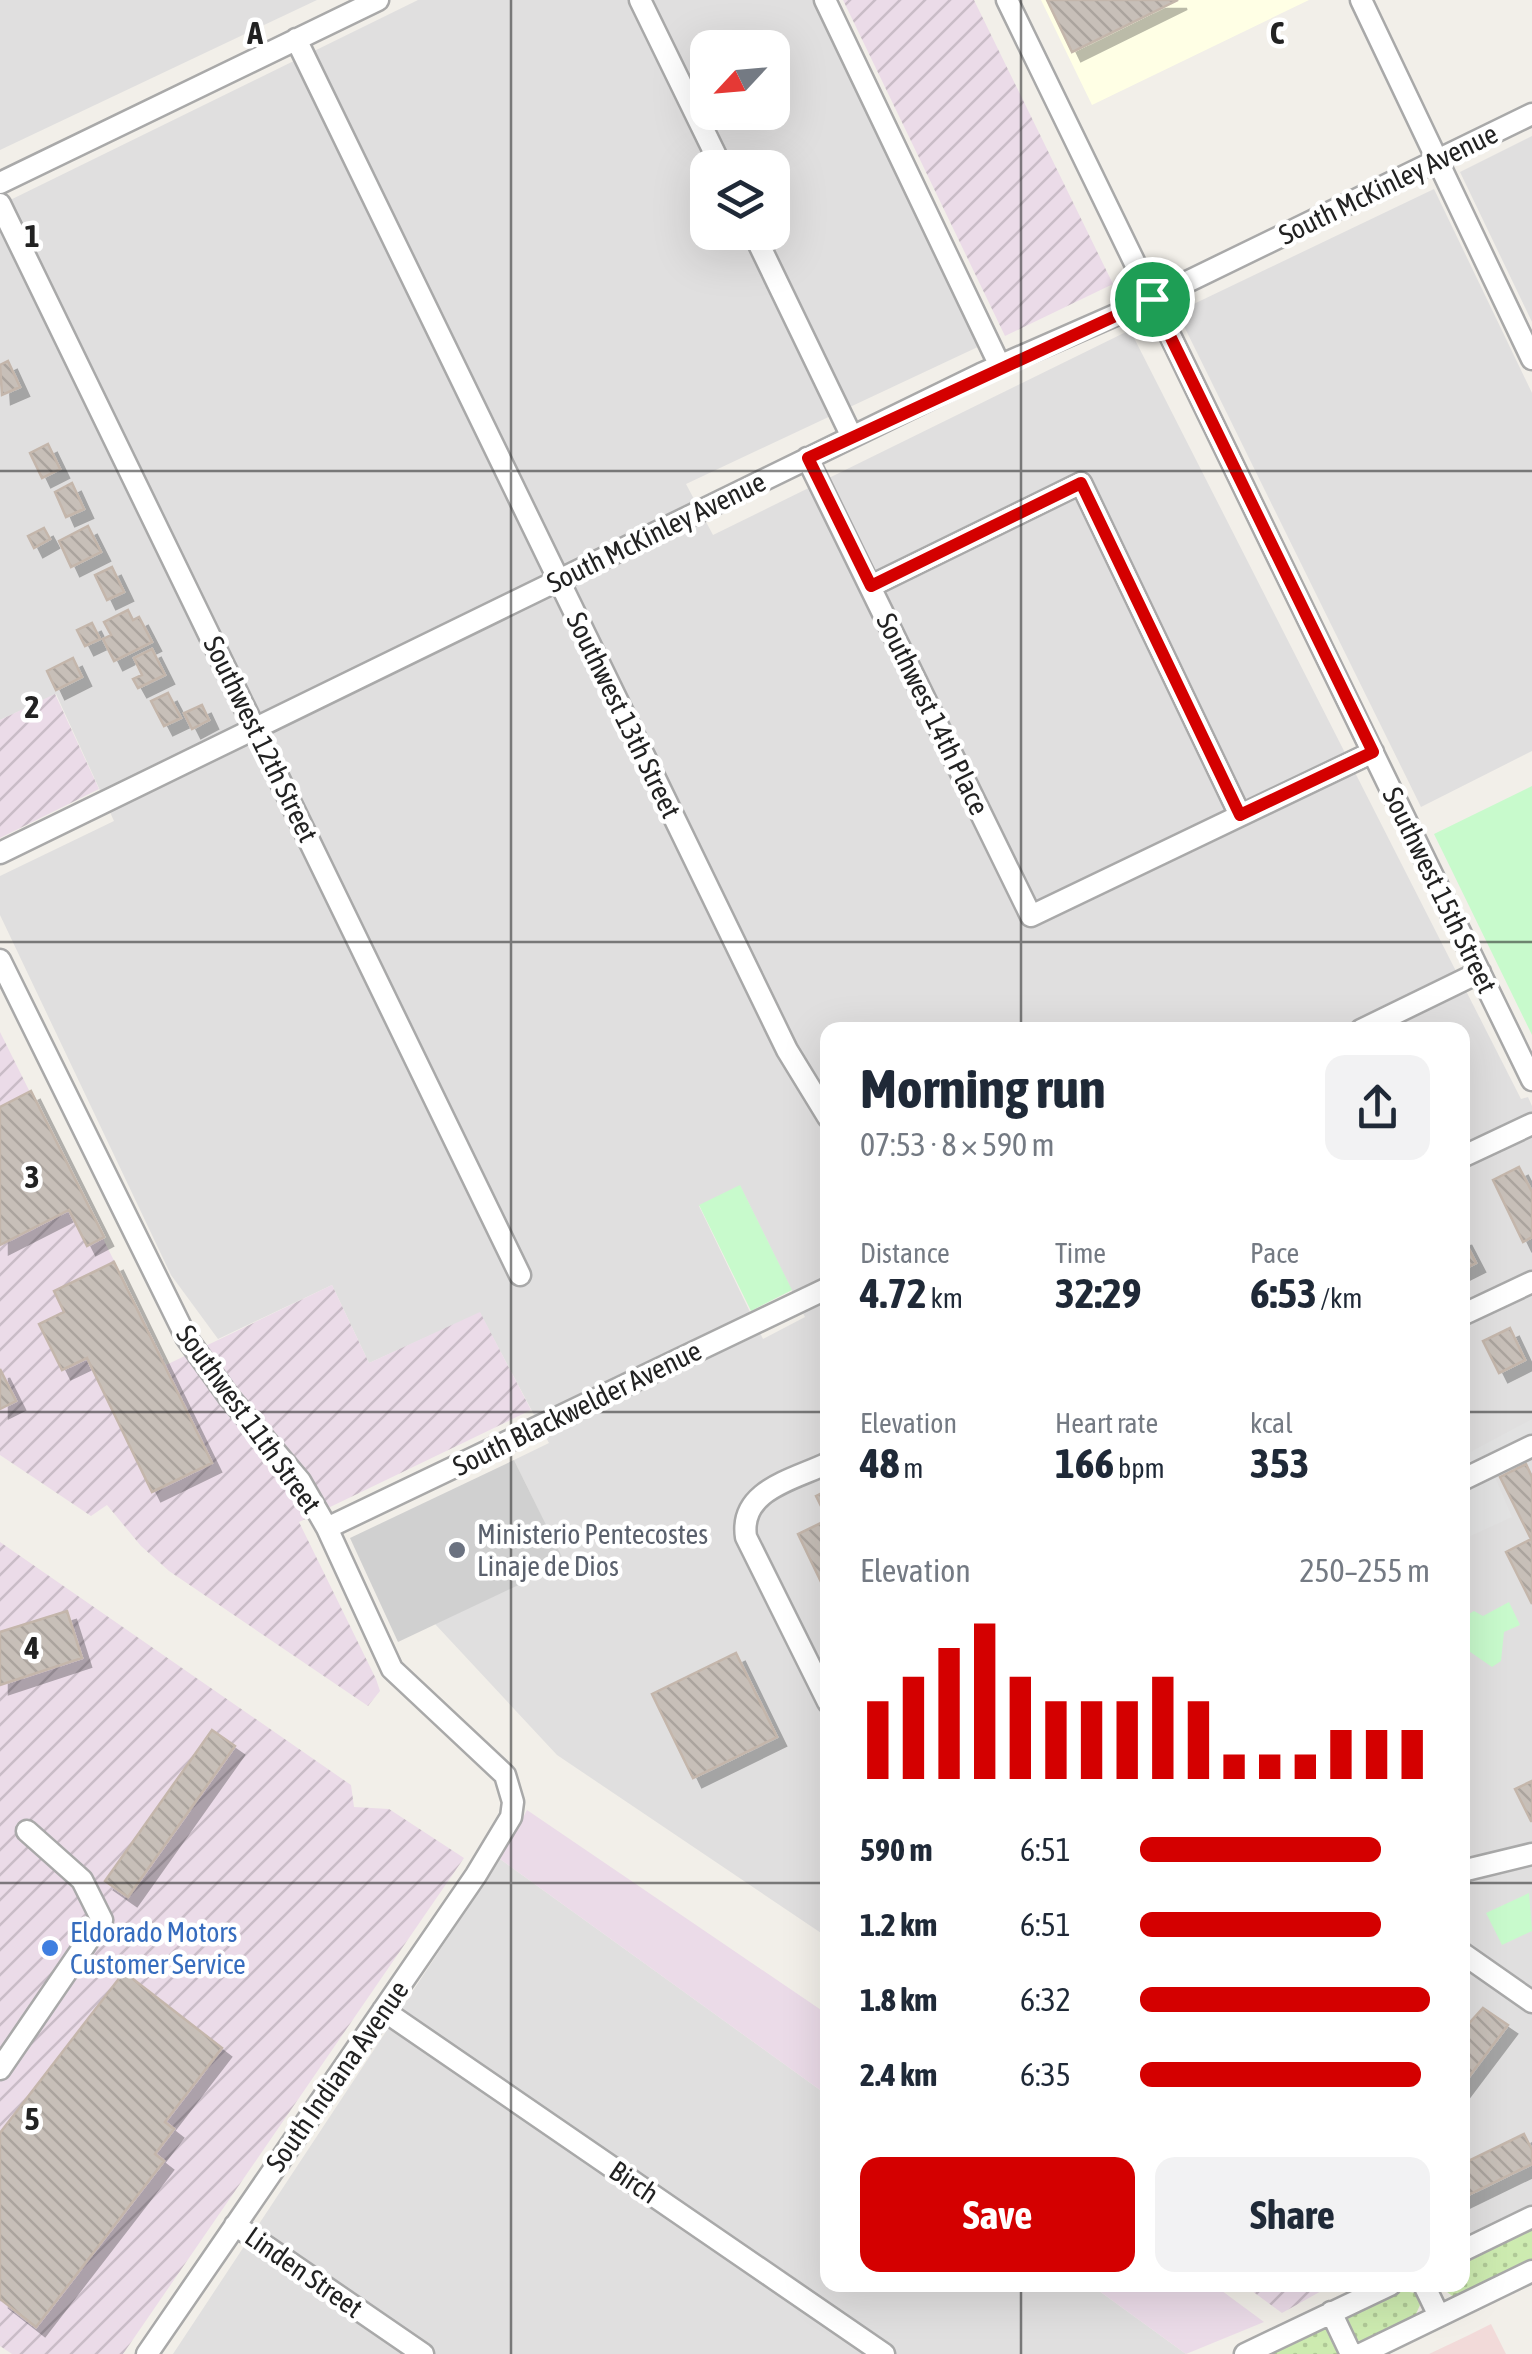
<!DOCTYPE html>
<html lang="en">
<head>
<meta charset="utf-8">
<style>
	:root { --surface:#fff; --page:#f2f2f3; --text:#1f2937; --muted:#747a83; --accent:#d40000 }
	body { margin:0; font-family:"Asap Condensed",sans-serif; background:var(--page); color:var(--text); height:100vh; display:flex; flex-direction:column; font-size:38px; white-space:nowrap }
	* { box-sizing:border-box; margin:0 }
	p { font-size:32px; color:var(--muted) }
	.icon { flex:none; width:55px; height:55px; fill:none; stroke:currentColor; stroke-width:2; stroke-linecap:round; stroke-linejoin:round }
	.map { position:relative; flex:1; overflow:hidden }
	.side { position:absolute; left:820px; top:1022px; width:650px; height:1270px; display:flex; flex-direction:column; background:var(--surface); border-radius:20px; box-shadow:0 10px 40px #0002 }
	.side>* { flex:none }
	.needle { width:65px; rotate:244deg }
	.buttons { position:absolute; left:690px; top:30px; display:grid; gap:20px }
	.buttons a { display:grid; place-items:center; width:100px; height:100px; border-radius:20px; background:var(--surface); box-shadow:0 10px 40px #0002; font-size:50px }
	.pin { position:absolute; display:grid; place-items:center; width:85px; height:85px; color:#fff; margin:-42px; border:5px solid #fff; border-radius:50%; box-shadow:0 2px 10px #0007 }
	.round { display:grid; place-items:center; flex:none; width:105px; height:105px; border-radius:20px; background:var(--page) }
	.head { display:flex; align-items:center; justify-content:space-between; height:170px; padding:0 40px }
	h1 { font-size:55px; font-weight:700; line-height:75px }
	.stats { display:grid; grid-template-columns:repeat(3,1fr); gap:15px; height:170px; padding:10px 40px }
	.stats div { display:grid; align-content:center }
	.stats b { font-size:42px; font-weight:700 }
	.stats small { font-size:28px; font-weight:400 }
	.stats p { font-size:28px }
	.chart { height:280px; padding:20px 40px }
	.chart p { display:flex; justify-content:space-between }
	.chart svg { width:100%; height:180px; margin-top:10px; stroke:var(--accent); stroke-width:6 }
	.action { display:flex; gap:20px; margin-top:auto; padding:20px 40px }
	.action a { flex:1; height:115px; border-radius:20px; background:var(--accent); color:#fff; font-size:40px; font-weight:700; line-height:115px; text-align:center }
	.action a+a { background:var(--page); color:var(--text) }
	ul { padding:0 40px; list-style:none; font-size:32px }
	li { display:grid; grid-template-columns:160px 120px 1fr; align-items:center; height:75px }
	li i { height:25px; border-radius:12px; background:var(--accent) }
	.map>svg:first-child { display:block }
</style>
</head>
<body>
<div class="map">
<svg width="1532" height="2354" viewBox="0 0 1532 2354">
	<defs>
		<pattern id="industrial-furrows" width="10" height="10" patternUnits="userSpaceOnUse" patternTransform="scale(2.5)"><rect width="10" height="10" fill="#ebdbe8"/><path d="M-1 1l2-2M0 10L10 0M9 11l2-2" fill="none" stroke="#c9bcc7"/></pattern>
		<pattern id="grass-dots" width="8" height="8" patternUnits="userSpaceOnUse" patternTransform="scale(2.5)"><rect width="8" height="8" fill="#cdebb0"/><path d="M2 2h.1M6 6h.1" fill="none" stroke="#b0c997" stroke-width="1.8" stroke-linecap="round"/></pattern>
		<pattern id="building-back-hatch" width="6" height="6" patternUnits="userSpaceOnUse" patternTransform="scale(2.5)"><rect width="6" height="6" fill="#c7bfb8"/><path d="M-1 5l2 2M0 0l6 6M5-1l2 2" fill="none" stroke="#aba49e"/></pattern>
		<filter id="shadow"><feDropShadow dx="9" dy="9" stdDeviation="0" flood-color="#0004"/></filter>
	</defs>
	<rect width="100%" height="100%" fill="#f2efe9"/>
	<path fill="#e0dfdf" fill-rule="evenodd" d="M0 0H317L0 150Z
		M418 0H815L982 345 686 484 713 535 1130 330 1521 1099 1528 1097 1532 1106V2206L1463 2239 1462 1030H828L827 1937 557 1755 435 1624 564 1562 514 1460 549 1443 480 1313 369 1363 332 1285 218 1339 171 1275 0 915V876L114 821 56 694 0 720V205ZM708 48H772V112H708ZM708 168H772V232H708ZM740 1186 805 1317 763 1339 699 1206Z
		M1532 136V322L1460 172Z
		M1434 189 1532 393V751L1421 807 1177 312Z
		M500 1859 827 2095 828 2285H1091L1186 2354H173Z"/>
	<path fill="#f2dad9" d="M1491 2324 1506 2354H1429L1467 2336Z"/>
	<path fill="url(#industrial-furrows)" d="M843 0H974L1113 284 1005 336Z
		M55 694 99 789 0 838V720Z
		M0 1032 166 1365 332 1285 369 1363 480 1312 531 1410 299 1522 376 1679 380 1691 368 1706 169 1571 141 1546 107 1505 91 1516 0 1455Z
		M0 1542 351 1785 354 1807 389 1809 464 1858 123 2354H12L0 2346Z
		M1244 2285H1332L1282 2313Z"/>
	<path fill="#ffffe5" d="M1041 0H1309L1092 105Z"/>
	<path fill="#d0d0d0" d="M514 1460 565 1563 398 1642 350 1538Z"/>
	<path fill="#ebdbe8" d="M527 1810 827 2014V2095L500 1859Z
		M1091 2285H1214L1264 2322 1186 2354Z"/>
	<path fill="url(#grass-dots)" d="M1532 2225V2261L1455 2298 1438 2285H1462L1463 2258Z
		M1398 2290 1415 2293 1420 2305 1416 2314 1363 2342 1352 2338 1345 2316Z
		M1327 2325 1339 2349 1337 2354H1263Z"/>
	<path fill="#c8facc" d="M1532 786V1035L1434 834Z
		M740 1185 792 1290 751 1311 699 1205Z
		M1509 1602 1520 1625 1504 1632 1501 1661 1492 1667 1463 1647 1467 1615 1474 1611 1483 1616Z
		M1529 1893 1532 1931 1502 1945 1486 1913Z"/>
	<path fill="#e2e2e2" d="M1532 1419V1457L1495 1477 1512 1517 1466 1538 1463 1456Z"/>
	<path fill="url(#building-back-hatch)" stroke="#c4b6ab" stroke-width="2.5" filter="url(#shadow)" d="M1047 0H1178L1072 52Z
		M8 361 20 387 2 395 0 365Z
		M48 444 60 469 42 478 30 453Z
		M72 483 84 509 66 517 55 492Z
		M88 526 101 552 71 567 59 541Z
		M44 528 50 539 34 548 28 536Z
		M112 567 124 592 107 600 95 575Z
		M128 610 133 620 139 617 152 642 114 661 103 639 111 635 104 622Z
		M92 623 100 639 85 646 77 630Z
		M152 649 165 675 138 688 133 679 142 675 134 658Z
		M73 658 82 677 56 690 47 671Z
		M168 693 181 718 164 726 151 701Z
		M202 705 209 720 192 729 184 713Z
		M31 1091 104 1237 87 1246 69 1210 0 1245V1107Z
		M1519 1167 1532 1192V1237L1523 1242 1493 1180Z
		M1462 1236 1476 1263 1462 1270Z
		M114 1262 212 1463 152 1492 87 1358 62 1370 39 1324 64 1312 54 1291Z
		M1510 1328 1525 1360 1499 1373 1483 1341Z
		M0 1369 16 1401 0 1409Z
		M1526 1464 1532 1477V1604L1506 1552 1531 1539 1500 1477Z
		M828 1490V1520L816 1496Z
		M825 1521 828 1579 821 1582 798 1534Z
		M67 1611 82 1658 0 1685V1632Z
		M736 1653 777 1737 693 1778 652 1694Z
		M212 1730 235 1746 128 1897 105 1881Z
		M1532 1781V1821H1531L1515 1789Z
		M124 1972 222 2048 165 2122 174 2129 155 2154 164 2161 36 2327 0 2299V2133Z
		M1483 2008 1508 2025 1462 2086V2031Z
		M1524 2134 1532 2150V2164L1462 2198V2164Z"/>
	<g fill="none" stroke-linecap="round" stroke-linejoin="round">
		<g stroke="#a9a9a9" stroke-width="25">
			<path id="minor" d="M640 0 722 168
				M825 0 1000 366
				M1007 0 1532 1080
				M1361 0 1532 359
				M296 39 787 1050 828 1117
				M0 183 378 0
				M0 204 520 1275
				M753 232 852 437
				M807 458 1031 916 1373 752
				M871 586 1081 483 1240 815
				M0 853 981 374 1152 299 1532 114
				M0 960 186 1337 229 1397 300 1481 327 1528 392 1669 505 1775 513 1802 511 1817 476 1875 147 2354
				M1361 1030 1480 972
				M1462 1157 1532 1124
				M1462 1315 1532 1282
				M828 1463C793 1480 739 1490 746 1537L828 1702
				M1462 1480 1532 1446
				M327 1528 828 1288
				M1462 1871 1532 1854
				M1462 1953 1532 2002
				M383 2010 884 2354
				M0 2069 102 1920 82 1880 27 1831
				M235 2225 423 2354
				M1462 2251 1532 2217
				M1424 2285 1439 2316
				M1331 2312 1351 2354
				M1245 2354 1390 2285
				M1361 2354 1532 2271"/>
		</g>
		<use href="#minor" stroke="#fff" stroke-width="20"/>
	</g>
	<g fill="none" stroke-linecap="round" stroke-linejoin="round">
		<g stroke="#fff" stroke-width="20">
			<path id="route" d="M1152 299 1373 752 1240 815 1081 483 871 586 808 458Z"/>
		</g>
		<use href="#route" stroke="#d40000" stroke-width="12"/>
	</g>
	<path fill="none" stroke="#222" stroke-width="2.5" stroke-opacity="0.55" d="M511 0V2354M1021 0V1030M0 471H1532M0 942H1532M0 1412H828M1462 1412H1532M0 1883H828M1462 1883H1532M1021 2285V2354"/>
	<circle fill="#6b7280" stroke="#fff" stroke-width="4" cx="457" cy="1550" r="10"/>
	<circle fill="#3f7fe0" stroke="#fff" stroke-width="4" cx="50" cy="1948" r="10"/>
	<g text-anchor="middle" stroke-width="9" stroke-linejoin="round" paint-order="stroke">
		<g font-size="28" fill="#222" stroke="#fff">
			<text transform="translate(1388 184) rotate(-26)" y="10">South McKinley Avenue</text>
			<text transform="translate(656 532) rotate(-26)" y="10">South McKinley Avenue</text>
			<text transform="translate(933 714) rotate(64)" y="10">Southwest 14th Place</text>
			<text transform="translate(624 715) rotate(64)" y="10">Southwest 13th Street</text>
			<text transform="translate(261 739) rotate(64)" y="10">Southwest 12th Street</text>
			<text transform="translate(1440 890) rotate(64)" y="10">Southwest 15th Street</text>
			<text transform="translate(577 1408) rotate(-26)" y="10">South Blackwelder Avenue</text>
			<text transform="translate(249 1419) rotate(54)" y="10">Southwest 11th Street</text>
			<text transform="translate(337 2076) rotate(-55)" y="10">South Indiana Avenue</text>
			<text transform="translate(634 2182) rotate(34)" y="10">Birch</text>
			<text transform="translate(304 2272) rotate(35)" y="10">Linden Street</text>
		</g>
		<g font-size="28" fill="#5b616d" stroke="#fff" text-anchor="start">
			<text x="477" y="1544">Ministerio Pentecostes<tspan x="477" dy="32">Linaje de Dios</tspan></text>
		</g>
		<g font-size="28" fill="#366cbe" stroke="#fff" text-anchor="start">
			<text x="70" y="1942">Eldorado Motors<tspan x="70" dy="32">Customer Service</tspan></text>
		</g>
	</g>
	<g font-size="32" text-anchor="middle" font-weight="bold" fill="#222" stroke="#fff" stroke-width="9" stroke-linejoin="round" paint-order="stroke">
		<text x="255" y="44">A</text>
		<text x="1277" y="44">C</text>
		<text x="32" y="247">1</text>
		<text x="32" y="718">2</text>
		<text x="32" y="1188">3</text>
		<text x="32" y="1659">4</text>
		<text x="32" y="2130">5</text>
	</g>
</svg>
<div class="buttons">
<a><svg class="needle" viewBox="-14 -14 28 28"><path d="M0-13l5 13h-10z" fill="#e53935"/><path d="M0 13l5-13h-10z" fill="#747a83"/></svg></a>
<a><svg class="icon" aria-label="layers" viewBox="0 0 24 24"><path d="M12 4l9 5-9 5-9-5zM3 14l9 5 9-5"/></svg></a>
</div>
<div class="pin" style="left:1152px;top:299px;background:#1e9e55"><svg class="icon" aria-label="arrive" viewBox="0 0 24 24"><path d="M6 21V4h12l-3 4 3 4H6"/></svg></div>
<section class="side">
<div class="head"><div><h1>Morning run</h1><p>07:53 · 8 × 590 m</p></div><a class="round"><svg class="icon" aria-label="share" viewBox="0 0 24 24"><path d="M12 15V3M7 8l5-5 5 5M5 13v7h14v-7"/></svg></a></div>
<div class="stats">
<div><p>Distance</p><b>4.72<small> km</small></b></div>
<div><p>Time</p><b>32:29</b></div>
<div><p>Pace</p><b>6:53<small> /km</small></b></div>
</div>
<div class="stats">
<div><p>Elevation</p><b>48<small> m</small></b></div>
<div><p>Heart rate</p><b>166<small> bpm</small></b></div>
<div><p>kcal</p><b>353</b></div>
</div>
<div class="chart"><p><span>Elevation</span>250–255 m</p>
<svg viewBox="0 0 160 44" preserveAspectRatio="none"><path d="M5 44V25M15 44V19M25 44V12M35 44V6M45 44V19M55 44V25M65 44V25M75 44V25M85 44V19M95 44V25M105 44V38M115 44V38M125 44V38M135 44V32M145 44V32M155 44V32"/></svg>
</div>
<ul>
<li><b>590 m</b>6:51<i style="width:83%"></i></li>
<li><b>1.2 km</b>6:51<i style="width:83%"></i></li>
<li><b>1.8 km</b>6:32<i style="width:100%"></i></li>
<li><b>2.4 km</b>6:35<i style="width:97%"></i></li>
</ul>
<div class="action"><a>Save</a><a>Share</a></div>
</section>
</div>
</body>
</html>
